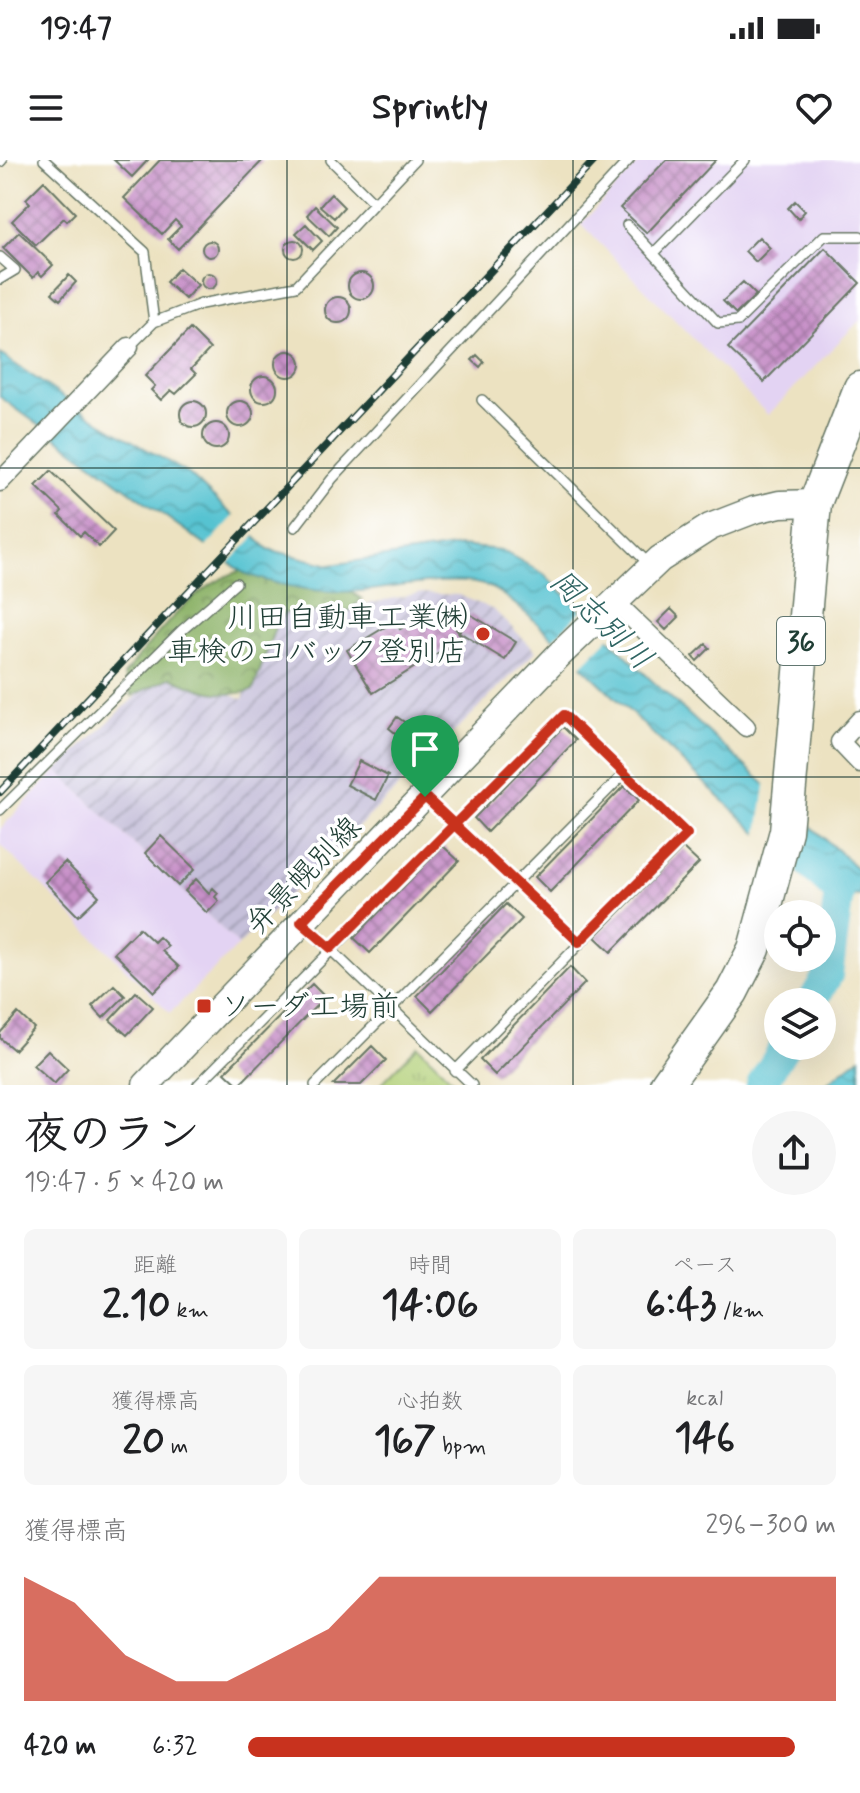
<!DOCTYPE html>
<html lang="ja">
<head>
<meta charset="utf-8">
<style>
	:root { --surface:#fff; --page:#f6f6f6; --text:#202124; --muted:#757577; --accent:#c8321e }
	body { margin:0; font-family:Mynerve,"Klee One",sans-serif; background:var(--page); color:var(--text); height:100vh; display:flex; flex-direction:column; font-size:30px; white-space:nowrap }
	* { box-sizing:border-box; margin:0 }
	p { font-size:26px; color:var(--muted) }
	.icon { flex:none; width:44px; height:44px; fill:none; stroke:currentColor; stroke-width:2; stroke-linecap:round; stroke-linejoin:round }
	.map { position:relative; height:925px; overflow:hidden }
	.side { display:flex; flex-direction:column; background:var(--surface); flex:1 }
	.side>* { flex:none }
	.fabs { position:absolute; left:764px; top:740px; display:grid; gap:16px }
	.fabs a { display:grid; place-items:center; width:72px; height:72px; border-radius:50%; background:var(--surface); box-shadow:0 8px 32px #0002; font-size:40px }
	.pin { position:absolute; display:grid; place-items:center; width:68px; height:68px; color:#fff; margin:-82px -34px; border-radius:50% 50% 50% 0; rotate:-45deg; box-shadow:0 0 8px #0007 }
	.pin .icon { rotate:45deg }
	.round { display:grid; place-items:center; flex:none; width:84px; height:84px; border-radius:42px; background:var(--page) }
	.headline { display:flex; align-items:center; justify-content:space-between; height:136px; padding:0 24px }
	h1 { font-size:44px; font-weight:700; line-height:60px }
	.figures { display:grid; grid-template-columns:repeat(3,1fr); gap:12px; height:136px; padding:8px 24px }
	.figures div { display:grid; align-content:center; border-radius:12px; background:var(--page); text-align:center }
	.figures b { font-size:40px; font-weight:700 }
	.figures small { font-size:22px; font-weight:400 }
	.figures p { font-size:22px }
	.chart { height:224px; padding:16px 24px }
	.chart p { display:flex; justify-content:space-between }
	.chart svg { width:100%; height:144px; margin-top:8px; fill:var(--accent); opacity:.7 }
	ul { padding:0 24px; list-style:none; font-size:26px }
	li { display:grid; grid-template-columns:128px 96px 1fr; align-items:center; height:60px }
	li i { height:20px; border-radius:10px; background:var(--accent) }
	.status { display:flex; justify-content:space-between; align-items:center; height:56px; padding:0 40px; background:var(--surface); direction:ltr }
	.status svg { height:22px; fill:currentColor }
	header { display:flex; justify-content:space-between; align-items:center; height:104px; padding:0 24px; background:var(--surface); font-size:36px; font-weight:700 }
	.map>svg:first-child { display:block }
</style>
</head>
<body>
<div class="status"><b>19:47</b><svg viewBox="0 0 49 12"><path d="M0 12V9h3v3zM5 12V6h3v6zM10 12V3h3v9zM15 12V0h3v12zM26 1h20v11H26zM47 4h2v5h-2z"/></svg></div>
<header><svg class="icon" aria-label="menu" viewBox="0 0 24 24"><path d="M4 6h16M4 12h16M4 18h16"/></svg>Sprintly<svg class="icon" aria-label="heart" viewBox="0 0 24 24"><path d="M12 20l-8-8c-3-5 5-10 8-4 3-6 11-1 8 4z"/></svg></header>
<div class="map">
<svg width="860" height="925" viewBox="0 0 860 925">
	<defs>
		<pattern id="industrial-furrows" width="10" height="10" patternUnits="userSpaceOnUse" patternTransform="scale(2)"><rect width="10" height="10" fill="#c6c0da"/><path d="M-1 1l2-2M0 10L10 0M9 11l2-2" fill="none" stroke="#a09db2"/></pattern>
		<pattern id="forest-crowns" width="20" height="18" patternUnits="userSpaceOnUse" patternTransform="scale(2)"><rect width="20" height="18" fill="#8cb267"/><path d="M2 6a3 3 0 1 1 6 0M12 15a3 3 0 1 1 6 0" fill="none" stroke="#729256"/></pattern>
		<pattern id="park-tufts" width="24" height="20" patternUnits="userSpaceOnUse" patternTransform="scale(2)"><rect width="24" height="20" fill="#b1cf76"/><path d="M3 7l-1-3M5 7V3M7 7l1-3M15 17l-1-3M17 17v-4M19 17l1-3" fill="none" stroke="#8fa962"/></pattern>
		<pattern id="water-waves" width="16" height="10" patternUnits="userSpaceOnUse" patternTransform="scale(2)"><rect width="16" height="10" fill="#57c3d1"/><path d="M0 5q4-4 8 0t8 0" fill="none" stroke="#47a0aa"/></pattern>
		<pattern id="building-cross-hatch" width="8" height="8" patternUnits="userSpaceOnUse" patternTransform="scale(2)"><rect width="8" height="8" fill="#c790c8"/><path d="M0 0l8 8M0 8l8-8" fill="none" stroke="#a177a3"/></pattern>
	</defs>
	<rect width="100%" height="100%" fill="#fff"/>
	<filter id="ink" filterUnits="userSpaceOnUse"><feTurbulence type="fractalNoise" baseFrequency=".0125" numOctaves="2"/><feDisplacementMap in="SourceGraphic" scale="16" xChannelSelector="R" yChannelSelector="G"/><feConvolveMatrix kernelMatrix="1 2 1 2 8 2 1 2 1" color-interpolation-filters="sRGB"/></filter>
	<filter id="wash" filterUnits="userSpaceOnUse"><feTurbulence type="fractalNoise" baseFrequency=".006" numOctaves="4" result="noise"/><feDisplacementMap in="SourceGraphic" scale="32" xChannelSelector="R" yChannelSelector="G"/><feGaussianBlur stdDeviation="1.8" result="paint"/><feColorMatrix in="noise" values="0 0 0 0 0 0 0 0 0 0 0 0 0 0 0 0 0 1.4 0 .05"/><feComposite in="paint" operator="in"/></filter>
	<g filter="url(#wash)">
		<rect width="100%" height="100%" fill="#ece2c1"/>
		<path fill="#e3d3f3" d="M642 0H860V160L768 255 581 64Z
			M57 610 239 785 170 853 0 684V669Z"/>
		<path fill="url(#industrial-furrows)" d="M420 433 459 435 494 450 536 491 239 785 57 610 160 514 168 512 243 539 273 442 362 445Z"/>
		<path fill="url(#forest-crowns)" stroke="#56784e" stroke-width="2" d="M249 409 340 426 362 439 349 451 284 453 277 462 253 530C223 539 200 531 171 517L132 536 124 515C155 476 199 418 249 409Z"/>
		<path fill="url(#park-tufts)" stroke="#688655" stroke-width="2" d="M418 886 458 925H380Z"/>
		<path fill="url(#water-waves)" stroke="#3b8082" stroke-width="2" d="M0 194 100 262 189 314 268 389 330 405 460 386 501 390 544 414 649 518 860 711V736L821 734 534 460C521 450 505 433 489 427 458 414 393 428 360 431 319 434 282 427 244 413L0 237Z
			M860 897V925H824Z"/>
		<path fill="#ece2c1" d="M236 354 257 374 227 405 205 388Z
			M584 448 612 475 577 510 550 482Z
			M766 620 810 659 797 717 757 680Z"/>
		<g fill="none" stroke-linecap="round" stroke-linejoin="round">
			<path stroke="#57c3d1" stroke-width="30" d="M811 705 839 733 828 815 812 842
				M761 925 785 886"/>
		</g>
		<g id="blocks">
			<path fill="url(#building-cross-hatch)" d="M114 0H148L132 17Z
				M160 0H263L178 89 168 79 181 66 175 60 162 74 124 38Z
				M666 0H716L647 73 620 48Z
				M44 21 75 53 67 61 64 58 36 85 12 61 30 43 26 39Z
				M331 34 344 47 334 58 320 46Z
				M795 41 805 51 798 59 788 48Z
				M315 46 337 67 329 76 307 55Z
				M306 64 322 81 313 90 296 73Z
				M19 72 53 105 42 116 38 112 33 118 3 88Z
				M759 77 770 88 756 102 745 91Z
				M285 89a9 9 0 1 1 18 0a9 9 0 1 1-18 0Z
				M202 89a8 8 0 1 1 16 0a8 8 0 1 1-16 0Z
				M825 88 860 123 764 222 728 188Z
				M179 108 198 125 185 139 166 122Z
				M201 121a8 8 0 1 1 16 0a8 8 0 1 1-16 0Z
				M348 126a13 13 0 1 1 26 0a13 13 0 1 1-26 0Z
				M69 115 76 122 60 140 52 133Z
				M743 122 756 135 736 154 723 141Z
				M325 150a13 13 0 1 1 26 0a13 13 0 1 1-26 0Z
				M190 169 210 189 191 209 196 214 176 234 171 230 161 240 151 230 155 226 145 216Z
				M275 204a13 13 0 1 1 26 0a13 13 0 1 1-26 0Z
				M477 195 484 202 480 207 472 200Z
				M251 229a13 13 0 1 1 26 0a13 13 0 1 1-26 0Z
				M227 254a13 13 0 1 1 26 0a13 13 0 1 1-26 0Z
				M180 254a13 13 0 1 1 26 0a13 13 0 1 1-26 0Z
				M203 276a13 13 0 1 1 26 0a13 13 0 1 1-26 0Z
				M51 311 114 371 99 387 84 372 80 376 59 355 62 351 36 326Z
				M671 449 679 457 666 470 658 462Z
				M430 450 435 458 445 452 462 478 373 533 347 490 395 461 400 469Z
				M470 454 516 482 505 500 459 472Z
				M706 484 710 488 697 501 693 496Z
				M397 557 413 568 404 580 389 568Z
				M563 567 576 580 487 672 474 658Z
				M359 601 388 616 376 640 347 625Z
				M624 626 639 640 550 732 535 717Z
				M161 676 195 709 178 726 145 693Z
				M443 686 459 701 370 793 354 778Z
				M683 688 699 703 611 792 595 777Z
				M65 702 99 736 78 756 45 722Z
				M196 719 209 733 213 728 218 733 215 737 219 741 207 753 185 731Z
				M506 744 522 759 432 851 417 836Z
				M139 768 154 782 159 777 168 786 162 791 179 807 154 832 114 793Z
				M570 807 585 823 495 915 480 900Z
				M312 824 325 837 239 925 225 912Z
				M114 825 125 836 103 858 92 846Z
				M136 832 153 847 127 875 110 860Z
				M18 853 34 868 14 890 0 878V873Z
				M372 886 386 900 361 925H333Z
				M48 890 68 909 54 924 33 905Z"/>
		</g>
	</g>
	<g filter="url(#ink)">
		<use href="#blocks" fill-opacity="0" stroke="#677765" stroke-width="2"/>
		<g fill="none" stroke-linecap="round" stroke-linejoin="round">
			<g stroke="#677765" stroke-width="12">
				<path id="lane" d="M44 0 145 92 154 162 129 187
					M331 0 374 43
					M0 2 2 0
					M627 65 718 163 738 161 824 76H860
					M654 93 745 0
					M0 97 15 110 0 119
					M154 162 201 144 296 126 415 0
					M482 240 651 406
					M295 367 332 319 629 0
					M425 637 579 782
					M0 650 181 471 236 423
					M304 764 472 925
					M198 925 564 555 687 674 455 911
					M315 925 624 614"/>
			</g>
			<g stroke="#677765" stroke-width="21">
				<path id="street" d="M0 322 129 187
					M615 442 746 567
					M860 560 840 582 860 603"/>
			</g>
			<g stroke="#677765" stroke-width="29">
				<path id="secondary" d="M146 925 558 496 660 399 710 367 754 350 780 344 815 343"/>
			</g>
			<g stroke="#677765" stroke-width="35">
				<path id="highway" d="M666 925 732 832 754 789 786 671 815 343 860 228"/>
			</g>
			<use href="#lane" stroke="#fff" stroke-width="9"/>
			<use href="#street" stroke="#fff" stroke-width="18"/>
			<use href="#secondary" stroke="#fff" stroke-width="26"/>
			<use href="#highway" stroke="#fff" stroke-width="32"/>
			<g stroke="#1f3d34" stroke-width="8">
				<path id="rail" d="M0 632 595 0"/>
			</g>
			<use href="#rail" stroke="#fff" stroke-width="5" stroke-dasharray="15" stroke-linecap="butt"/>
		</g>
	</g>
	<g fill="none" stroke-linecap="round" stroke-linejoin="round" filter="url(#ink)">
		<g stroke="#fff" stroke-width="16">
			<path id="route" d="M425 637 301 762 331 788 564 555 687 674 579 782 425 637"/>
		</g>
		<use href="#route" stroke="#c8321e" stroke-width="10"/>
	</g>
	<path fill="none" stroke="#1f3d34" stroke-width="2" stroke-opacity="0.55" d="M287 0V925M573 0V925M0 308H860M0 617H860"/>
	<g fill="#c8321e" stroke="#fff" stroke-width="3">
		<circle cx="483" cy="474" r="8"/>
		<rect x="196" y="838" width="16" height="16" rx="4"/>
	</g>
	<g text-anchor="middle" stroke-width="7" stroke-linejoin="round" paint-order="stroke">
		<rect fill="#fff" stroke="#627771" stroke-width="2" x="777" y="457" width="48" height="48" rx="6"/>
		<g font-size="28" font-weight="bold" fill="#1f3d34">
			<text x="801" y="491">36</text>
		</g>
		<g font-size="30" fill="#1f3d34" stroke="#fff" text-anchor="end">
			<text x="467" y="467">川田自動車工業㈱<tspan x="467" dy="34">車検のコバック登別店</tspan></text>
			<text x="220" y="856" text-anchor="start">ソーダ工場前</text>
		</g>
		<g font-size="30" fill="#1f3d34" stroke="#fff">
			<text transform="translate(303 715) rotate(-46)" y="10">弁景幌別線</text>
		</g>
		<g font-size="32" font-style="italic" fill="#306563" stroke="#fff">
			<text transform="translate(602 459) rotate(44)" y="11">岡志別川</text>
		</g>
	</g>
</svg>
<div class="fabs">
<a><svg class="icon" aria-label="locate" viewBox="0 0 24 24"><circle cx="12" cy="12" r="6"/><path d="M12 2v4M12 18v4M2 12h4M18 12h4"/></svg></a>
<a><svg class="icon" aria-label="layers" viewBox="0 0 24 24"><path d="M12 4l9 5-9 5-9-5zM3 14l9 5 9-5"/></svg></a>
</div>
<div class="pin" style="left:425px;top:637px;background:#1e9e55"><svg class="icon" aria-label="arrive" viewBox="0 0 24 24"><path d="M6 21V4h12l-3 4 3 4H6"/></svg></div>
</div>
<section class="side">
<div class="headline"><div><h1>夜のラン</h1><p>19:47 · 5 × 420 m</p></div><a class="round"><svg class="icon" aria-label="share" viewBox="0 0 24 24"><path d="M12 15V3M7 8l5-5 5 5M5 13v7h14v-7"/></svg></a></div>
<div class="figures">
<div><p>距離</p><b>2.10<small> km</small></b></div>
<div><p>時間</p><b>14:06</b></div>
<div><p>ペース</p><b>6:43<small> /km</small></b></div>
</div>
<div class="figures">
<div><p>獲得標高</p><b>20<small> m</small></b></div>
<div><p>心拍数</p><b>167<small> bpm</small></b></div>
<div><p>kcal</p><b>146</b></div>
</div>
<div class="chart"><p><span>獲得標高</span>296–300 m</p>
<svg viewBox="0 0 160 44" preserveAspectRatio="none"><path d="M0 44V6L10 14L20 30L30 38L40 38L50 30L60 22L70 6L80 6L90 6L100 6L110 6L120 6L130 6L140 6L150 6L160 6V44z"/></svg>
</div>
<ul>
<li><b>420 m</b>6:32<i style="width:93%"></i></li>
</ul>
</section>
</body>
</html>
